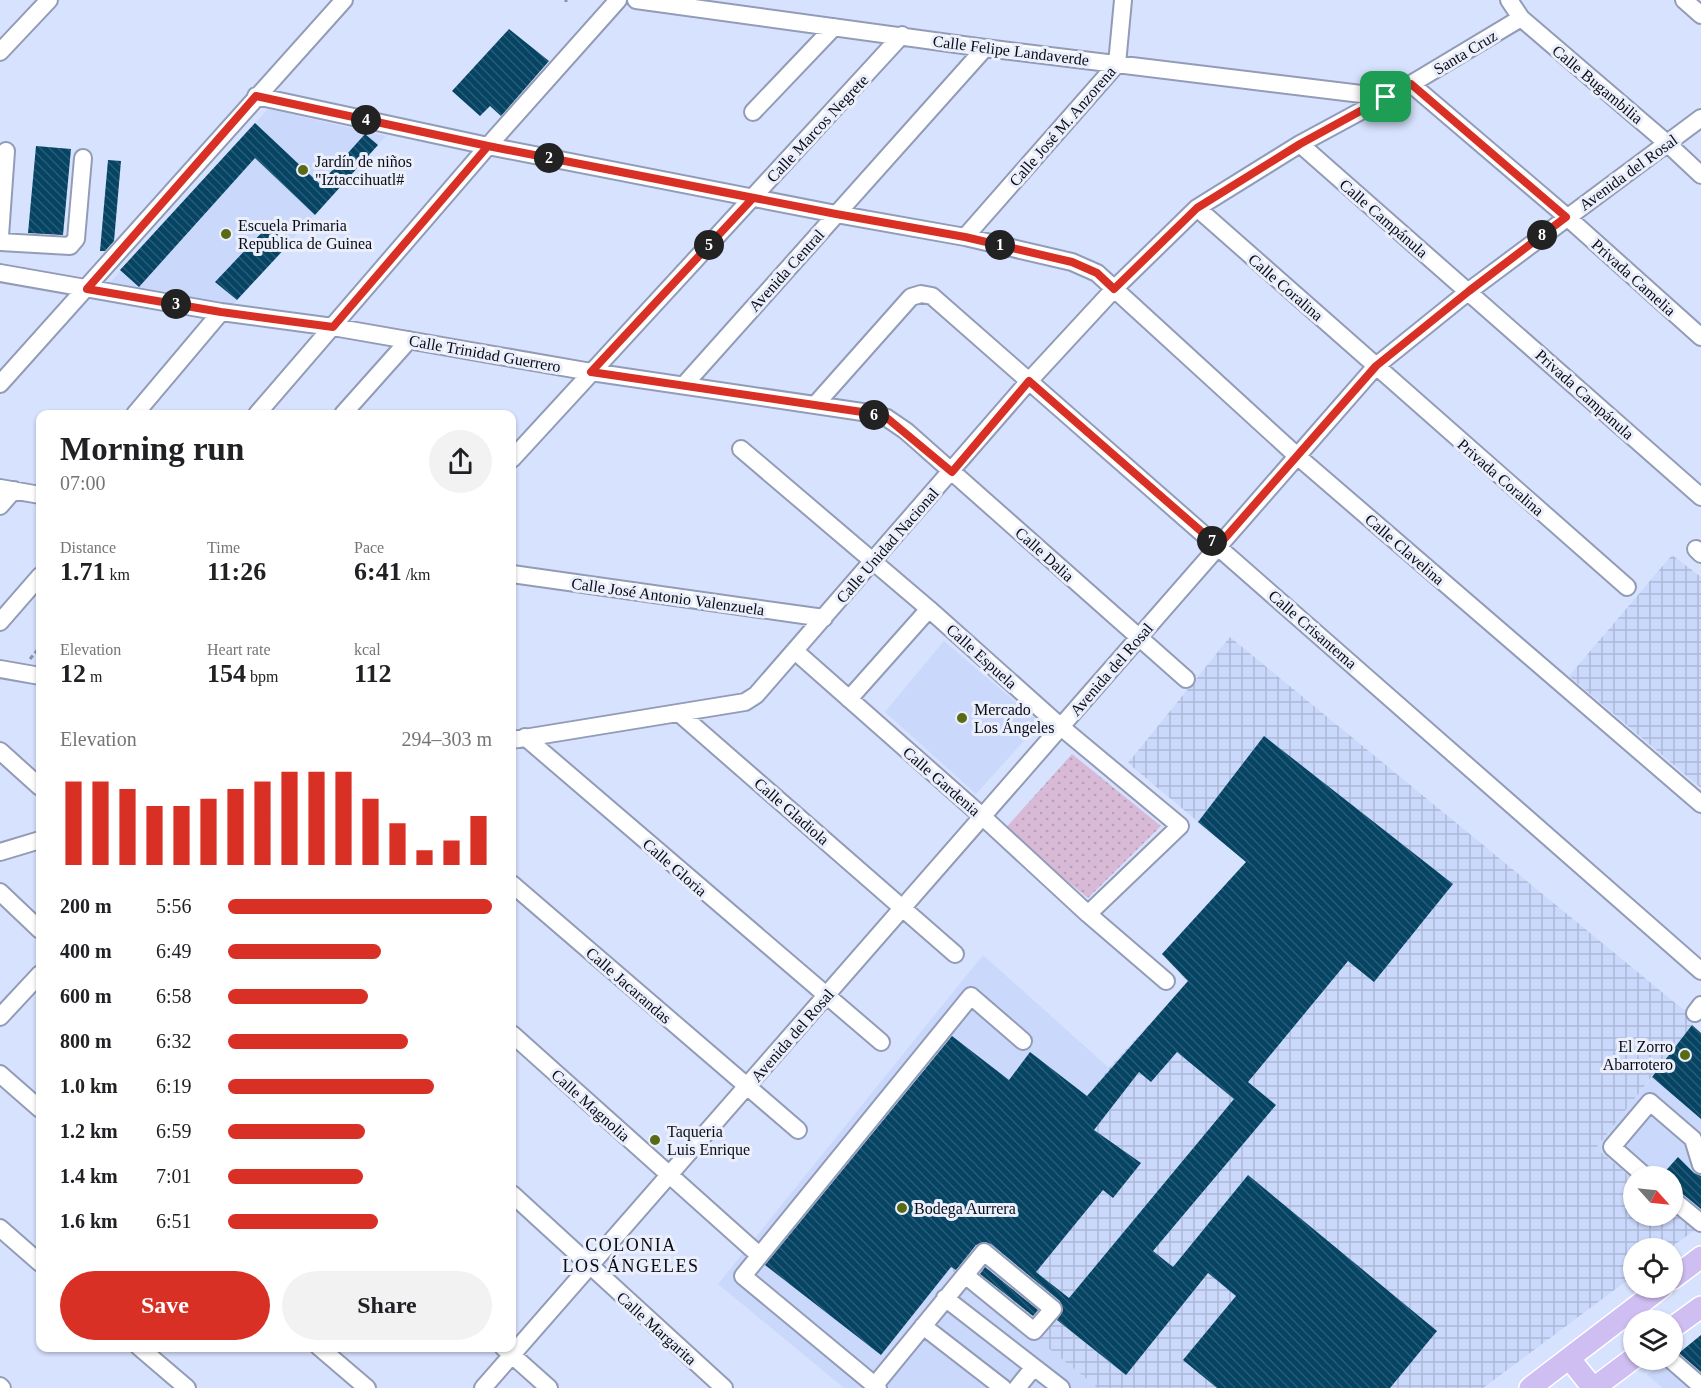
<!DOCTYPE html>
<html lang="en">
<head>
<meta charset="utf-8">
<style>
	:root { --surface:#fff; --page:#f2f2f2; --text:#202124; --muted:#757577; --accent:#d93025 }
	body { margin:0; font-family:"Times New Roman",serif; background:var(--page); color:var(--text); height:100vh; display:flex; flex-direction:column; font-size:22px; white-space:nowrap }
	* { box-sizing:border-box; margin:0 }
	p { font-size:20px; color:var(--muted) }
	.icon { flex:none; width:33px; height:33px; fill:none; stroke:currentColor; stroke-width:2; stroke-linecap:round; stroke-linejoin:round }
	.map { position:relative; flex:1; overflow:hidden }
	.sheet { position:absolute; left:36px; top:410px; width:480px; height:942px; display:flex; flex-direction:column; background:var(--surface); border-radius:12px; box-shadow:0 2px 4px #0004 }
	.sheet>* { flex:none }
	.needle { width:39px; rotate:117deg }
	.controls { position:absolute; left:1623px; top:1166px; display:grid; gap:12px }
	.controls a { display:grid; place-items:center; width:60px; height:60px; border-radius:50%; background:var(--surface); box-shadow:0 2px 4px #0004; font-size:30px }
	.pin { position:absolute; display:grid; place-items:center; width:51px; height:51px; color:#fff; margin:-26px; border-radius:12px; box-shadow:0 3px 9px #0006 }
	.km { position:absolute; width:30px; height:30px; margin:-15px; border-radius:50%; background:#222; color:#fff; font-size:16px; line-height:30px; text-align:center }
	.round { display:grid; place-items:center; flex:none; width:63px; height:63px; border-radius:32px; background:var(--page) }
	.head { display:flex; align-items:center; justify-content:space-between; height:102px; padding:0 24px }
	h1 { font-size:33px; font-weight:600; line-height:45px }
	.metrics { display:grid; grid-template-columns:repeat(3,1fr); gap:9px; height:102px; padding:6px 24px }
	.metrics div { display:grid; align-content:center }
	.metrics b { font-size:26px; font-weight:600 }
	.metrics small { font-size:16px; font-weight:400 }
	.metrics p { font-size:16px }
	.chart { height:168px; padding:12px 24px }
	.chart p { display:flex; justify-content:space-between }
	.chart svg { width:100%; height:108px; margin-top:6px; stroke:var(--accent); stroke-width:6 }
	.cta { display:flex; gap:12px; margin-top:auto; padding:12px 24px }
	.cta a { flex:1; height:69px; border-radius:36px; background:var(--accent); color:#fff; font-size:24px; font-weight:600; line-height:69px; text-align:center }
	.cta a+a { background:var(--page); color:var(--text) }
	ul { padding:0 24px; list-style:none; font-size:20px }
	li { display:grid; grid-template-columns:96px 72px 1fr; align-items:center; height:45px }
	li i { height:15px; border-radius:8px; background:var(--accent) }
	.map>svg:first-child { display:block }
</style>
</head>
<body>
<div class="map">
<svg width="1701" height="1388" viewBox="0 0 1701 1388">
	<defs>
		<pattern id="industrial-grid" width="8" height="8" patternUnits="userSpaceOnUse" patternTransform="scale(1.5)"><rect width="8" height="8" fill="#cad8fb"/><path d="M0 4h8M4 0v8" fill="none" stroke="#acb8d6"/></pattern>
		<pattern id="grass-dots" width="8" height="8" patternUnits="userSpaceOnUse" patternTransform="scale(1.5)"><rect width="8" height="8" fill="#d8bad7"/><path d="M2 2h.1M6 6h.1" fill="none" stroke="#b89fb8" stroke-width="1.8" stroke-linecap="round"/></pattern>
		<pattern id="building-back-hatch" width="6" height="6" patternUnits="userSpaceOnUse" patternTransform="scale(1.5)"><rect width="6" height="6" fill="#064464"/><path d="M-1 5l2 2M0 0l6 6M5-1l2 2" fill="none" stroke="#295b75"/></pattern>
	</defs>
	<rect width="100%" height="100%" fill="#d7e2fe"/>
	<path fill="#cad8fb" d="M268 109 386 136 230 308 104 289Z
		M944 641 1040 723 976 794 885 712Z
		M983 955 1109 1068 950 1268 1098 1388H844L718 1284Z
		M1652 1077 1701 1119V1225L1695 1230 1673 1211 1672 1176H1634L1633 1179 1596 1148Z
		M1701 1335V1388H1663L1647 1375 1671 1359Z"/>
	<path fill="url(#industrial-grid)" d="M1672 555 1701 577V788L1569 676Z
		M1230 637 1696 1020 1596 1148 1633 1179 1634 1215H1672L1673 1211 1695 1230 1670 1248H1634L1633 1276 1483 1388H1098L950 1269 1109 1068 1188 982 1162 954 1246 862 1128 763Z"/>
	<path fill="url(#grass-dots)" d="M1072 754 1161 826 1088 898 1004 830Z"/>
	<path fill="url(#building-back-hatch)" fill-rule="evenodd" d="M509 29 549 61 501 116 490 106 480 116 452 91Z
		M255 123 320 184 365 134 378 145 315 215 255 158 139 287 120 270Z
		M36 146 71 149 63 235 28 233Z
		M108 160 121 161 114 241 105 251H100Z
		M268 226 289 244 237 300 215 282Z
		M1264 736 1453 884 1374 982 1348 961 1248 1082 1276 1105 1153 1251 1173 1267 1248 1175 1437 1331 1390 1388H1217L1183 1360 1236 1296 1208 1273 1126 1375 1057 1320 1063 1310 1060 1301 991 1244 985 1242 976 1245 956 1270 951 1267 881 1355 765 1265 952 1036 1009 1080 1030 1052 1087 1096 1188 981 1162 954 1246 862 1198 822ZM1177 1052 1234 1099 1069 1298 1036 1272 1103 1190 1113 1198 1141 1163 1094 1130 1139 1072 1151 1082Z
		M1692 1025 1701 1033V1119L1652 1077Z
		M1678 1157 1694 1173 1701 1176V1209L1679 1191 1672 1189V1176H1661Z
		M985 1267 1038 1310 1033 1316 980 1274Z
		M1701 1335V1372L1679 1353Z"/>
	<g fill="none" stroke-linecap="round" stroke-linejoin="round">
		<g stroke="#929cb7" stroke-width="20">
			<path id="minor" d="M636 0 985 48 1386 97
				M1509 0 1521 18 1668 144 1701 175
				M1684 0 1701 15
				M0 52 49 0
				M1411 84 1567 217 1701 337
				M256 96 488 146 836 214 965 237 1072 262 1097 273 1296 455 1701 804
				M753 112 834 27
				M1300 144 1701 497
				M1197 208 1627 587
				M0 236 6 151
				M965 237 1117 64 1123 0
				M0 242 70 246 76 239 83 158
				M0 273 221 312 333 327 591 372 869 413 887 418 906 431 1186 679
				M0 384 344 0
				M684 385 985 48
				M815 405 911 297 921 294 932 296 1701 971
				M135 414 221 312
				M257 414 488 146 618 0
				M343 414 409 340
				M741 449 929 609 1061 727 1180 826 1088 914
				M512 459 902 35
				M0 488 40 495
				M0 506 14 490
				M1696 549 1701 554
				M512 574 824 618
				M0 622 40 576
				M795 651 983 817 1088 914 1166 981
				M0 669 40 676
				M849 699 929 609
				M680 714 955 954
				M525 737 881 1042
				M512 740 745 702 756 695 1029 381 1114 289 1197 208 1300 144 1411 84 1521 18
				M0 751 40 787
				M0 852 40 840
				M512 884 798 1130
				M0 892 40 930
				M1695 1013 1701 1005
				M0 1017 40 974
				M512 1034 759 1255
				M0 1074 40 1109
				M1645 1176 1612 1147 1650 1102 1693 1139 1701 1165
				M512 1194 724 1388
				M1672 1199 1701 1223
				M0 1228 40 1263
				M945 1298 1061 1388
				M923 1326 1003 1388
				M139 1347 187 1388
				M319 1347 367 1388
				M503 1347 549 1388
				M1670 1359 1701 1386
				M875 1385 984 1252 1053 1309 1034 1331 965 1275
				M0 1386 2 1388
				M483 1388 1376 366 1469 291 1701 118
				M878 1388 743 1276 971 996 1023 1041
				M1017 1388 1034 1367"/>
		</g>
		<g stroke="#fff" stroke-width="24">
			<path id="major" d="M1672 1279 1701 1257
				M1672 1328 1701 1307
				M1569 1358 1593 1388
				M1530 1388 1662 1287
				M1594 1388 1634 1358"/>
		</g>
		<path stroke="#8b93a8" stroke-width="3" stroke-dasharray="4.5 3" stroke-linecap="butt" d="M566 2V0
			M30 659 40 647"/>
		<use href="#minor" stroke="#fff" stroke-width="16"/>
		<use href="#major" stroke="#cfbef1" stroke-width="21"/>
	</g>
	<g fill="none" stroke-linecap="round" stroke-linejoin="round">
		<g stroke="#fff" stroke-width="12">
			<path id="route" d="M1386 97 1300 144 1197 208 1114 289 1097 273 1072 262 965 237 836 214 488 146 333 327 221 312 87 289 256 96 488 146 753 198 591 372 869 413 887 418 952 472 1029 381 1218 546 1376 366 1469 291 1566 217 1411 84 1386 97"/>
		</g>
		<use href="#route" stroke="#d93025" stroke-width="8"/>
	</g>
	<g fill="#596a14" stroke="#ebeffb" stroke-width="2">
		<circle cx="303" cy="170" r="6"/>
		<circle cx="226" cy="234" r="6"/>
		<circle cx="962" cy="718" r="6"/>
		<circle cx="1685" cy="1055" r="6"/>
		<circle cx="655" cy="1140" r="6"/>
		<circle cx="902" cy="1208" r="6"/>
	</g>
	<g text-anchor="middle" stroke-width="6" stroke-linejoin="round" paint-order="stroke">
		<g font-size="16" fill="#090c15" stroke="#ebeffb">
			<text transform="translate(1011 50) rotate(7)" y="6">Calle Felipe Landaverde</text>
			<text transform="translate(1465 52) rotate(-31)" y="6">Santa Cruz</text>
			<text transform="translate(1598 84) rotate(40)" y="6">Calle Bugambilia</text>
			<text transform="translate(1062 126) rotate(-49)" y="6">Calle José M. Anzorena</text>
			<text transform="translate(817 128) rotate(-47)" y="6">Calle Marcos Negrete</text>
			<text transform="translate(1628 172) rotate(-36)" y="6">Avenida del Rosal</text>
			<text transform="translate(1384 218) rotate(41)" y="6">Calle Campánula</text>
			<text transform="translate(786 270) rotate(-48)" y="6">Avenida Central</text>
			<text transform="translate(1634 277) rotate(42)" y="6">Privada Camelia</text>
			<text transform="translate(1286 287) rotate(41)" y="6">Calle Coralina</text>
			<text transform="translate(485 353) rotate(10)" y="6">Calle Trinidad Guerrero</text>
			<text transform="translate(1585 394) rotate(42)" y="6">Privada Campánula</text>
			<text transform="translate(1501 477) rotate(41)" y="6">Privada Coralina</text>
			<text transform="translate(887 545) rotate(-49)" y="6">Calle Unidad Nacional</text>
			<text transform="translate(1405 549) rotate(41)" y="6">Calle Clavelina</text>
			<text transform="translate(1045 554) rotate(42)" y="6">Calle Dalia</text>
			<text transform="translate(668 596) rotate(8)" y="6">Calle José Antonio Valenzuela</text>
			<text transform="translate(1313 629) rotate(41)" y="6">Calle Crisantema</text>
			<text transform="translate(982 656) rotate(42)" y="6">Calle Espuela</text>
			<text transform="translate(1111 669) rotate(-49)" y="6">Avenida del Rosal</text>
			<text transform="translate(942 781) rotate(41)" y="6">Calle Gardenia</text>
			<text transform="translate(792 811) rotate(41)" y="6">Calle Gladiola</text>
			<text transform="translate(675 867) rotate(41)" y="6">Calle Gloria</text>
			<text transform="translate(629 985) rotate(41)" y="6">Calle Jacarandas</text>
			<text transform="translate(792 1035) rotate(-49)" y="6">Avenida del Rosal</text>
			<text transform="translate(591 1105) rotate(42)" y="6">Calle Magnolia</text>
			<text transform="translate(657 1328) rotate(42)" y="6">Calle Margarita</text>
		</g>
		<g font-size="16" fill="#090c15" stroke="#ebeffb" text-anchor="start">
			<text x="315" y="167">Jardín de niños<tspan x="315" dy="18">"Iztaccihuatl#</tspan></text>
			<text x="238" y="231">Escuela Primaria<tspan x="238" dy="18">Republica de Guinea</tspan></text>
			<text x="974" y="715">Mercado<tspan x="974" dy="18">Los Ángeles</tspan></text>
			<text x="1673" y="1052" text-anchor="end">El Zorro<tspan x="1673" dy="18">Abarrotero</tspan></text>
			<text x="667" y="1137">Taqueria<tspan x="667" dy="18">Luis Enrique</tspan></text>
			<text x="914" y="1214">Bodega Aurrera</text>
		</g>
		<g font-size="18" letter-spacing="1.5" fill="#090c15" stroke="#ebeffb">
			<text x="631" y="1251">COLONIA<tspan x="631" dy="21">LOS ÁNGELES</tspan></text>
		</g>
	</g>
</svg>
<div class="controls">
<a><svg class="needle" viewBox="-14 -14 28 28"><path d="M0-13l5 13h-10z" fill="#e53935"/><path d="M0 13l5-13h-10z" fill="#757577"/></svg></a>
<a><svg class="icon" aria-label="locate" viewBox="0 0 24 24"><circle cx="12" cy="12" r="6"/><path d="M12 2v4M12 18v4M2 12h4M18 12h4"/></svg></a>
<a><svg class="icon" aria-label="layers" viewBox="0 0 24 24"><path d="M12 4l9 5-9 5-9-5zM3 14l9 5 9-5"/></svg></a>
</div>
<div class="pin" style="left:1386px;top:97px;background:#1e9e55"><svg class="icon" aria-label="arrive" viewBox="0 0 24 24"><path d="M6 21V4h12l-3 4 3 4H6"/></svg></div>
<b class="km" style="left:1000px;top:245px">1</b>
<b class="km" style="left:549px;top:158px">2</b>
<b class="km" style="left:176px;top:304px">3</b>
<b class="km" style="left:366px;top:120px">4</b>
<b class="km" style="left:709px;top:245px">5</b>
<b class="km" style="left:874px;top:415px">6</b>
<b class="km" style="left:1212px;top:541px">7</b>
<b class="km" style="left:1542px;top:235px">8</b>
<section class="sheet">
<div class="head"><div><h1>Morning run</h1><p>07:00</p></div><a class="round"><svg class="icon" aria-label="share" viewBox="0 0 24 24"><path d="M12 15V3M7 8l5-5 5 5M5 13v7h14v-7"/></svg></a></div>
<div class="metrics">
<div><p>Distance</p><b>1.71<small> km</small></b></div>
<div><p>Time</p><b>11:26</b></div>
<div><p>Pace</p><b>6:41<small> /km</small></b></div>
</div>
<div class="metrics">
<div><p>Elevation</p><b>12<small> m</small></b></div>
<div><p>Heart rate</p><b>154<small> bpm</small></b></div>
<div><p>kcal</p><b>112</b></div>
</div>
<div class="chart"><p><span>Elevation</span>294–303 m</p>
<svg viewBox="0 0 160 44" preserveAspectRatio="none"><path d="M5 44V10M15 44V10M25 44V13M35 44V20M45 44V20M55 44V17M65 44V13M75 44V10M85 44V6M95 44V6M105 44V6M115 44V17M125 44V27M135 44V38M145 44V34M155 44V24"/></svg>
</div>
<ul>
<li><b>200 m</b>5:56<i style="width:100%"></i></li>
<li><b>400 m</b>6:49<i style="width:58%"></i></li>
<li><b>600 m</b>6:58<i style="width:53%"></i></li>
<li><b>800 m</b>6:32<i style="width:68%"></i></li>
<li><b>1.0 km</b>6:19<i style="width:78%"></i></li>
<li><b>1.2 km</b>6:59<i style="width:52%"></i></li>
<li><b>1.4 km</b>7:01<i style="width:51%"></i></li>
<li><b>1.6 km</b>6:51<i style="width:57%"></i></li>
</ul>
<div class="cta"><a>Save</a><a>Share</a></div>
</section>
</div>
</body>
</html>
